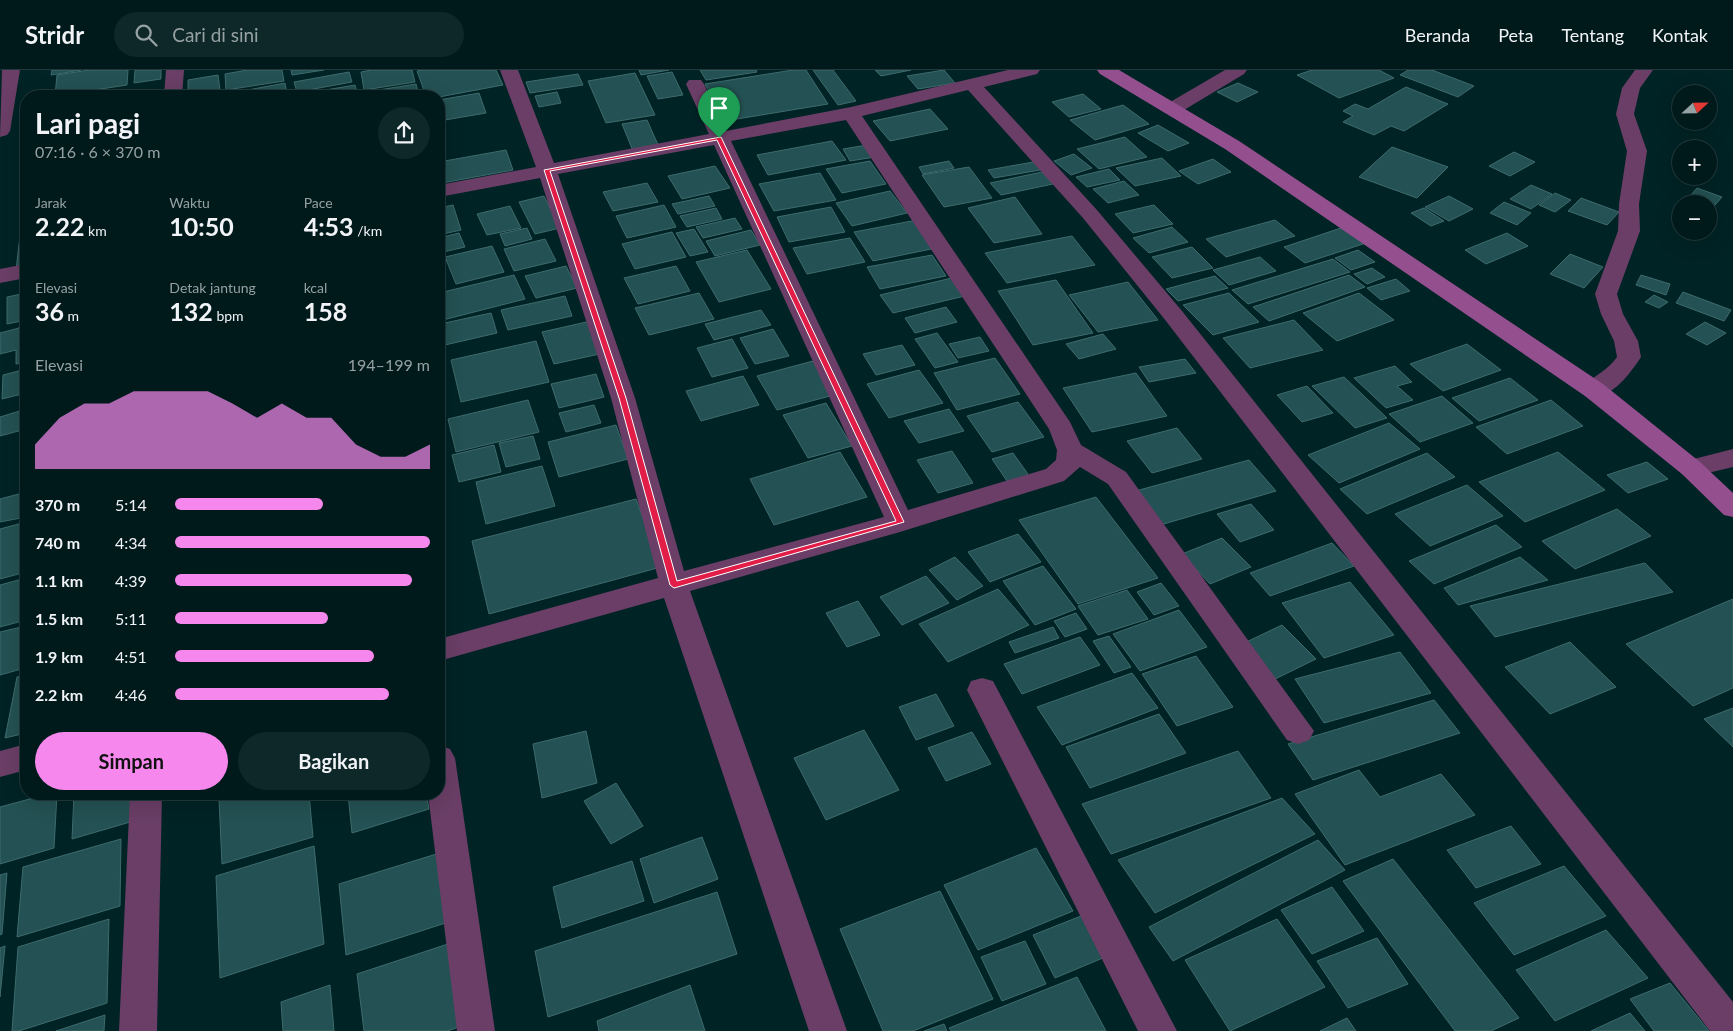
<!DOCTYPE html>
<html lang="id">
<head>
<meta charset="utf-8">
<style>
	:root { --surface:#001a1c; --page:#0e2729; --text:#f1f3f6; --muted:#95a1a3; --line:#22383b; --accent:#f688ed }
	body { margin:0; font-family:Lato,sans-serif; background:var(--page); color:var(--text); height:100vh; display:flex; flex-direction:column; font-size:19px; white-space:nowrap }
	* { box-sizing:border-box; margin:0 }
	p { font-size:16px; color:var(--muted) }
	.icon { flex:none; width:28px; height:28px; fill:none; stroke:currentColor; stroke-width:2; stroke-linecap:round; stroke-linejoin:round }
	.map { position:relative; flex:1; overflow:hidden }
	.details { position:absolute; left:20px; top:20px; width:425px; height:710px; display:flex; flex-direction:column; background:var(--surface); border-radius:20px; box-shadow:0 5px 20px #0002,0 0 0 1px var(--line) }
	.details>* { flex:none }
	.needle { width:32px; rotate:68deg }
	.buttons { position:absolute; left:1672px; top:15px; display:grid; gap:10px }
	.buttons a { display:grid; place-items:center; width:45px; height:45px; border-radius:50%; background:var(--surface); box-shadow:0 5px 20px #0002,0 0 0 1px var(--line); font-size:25px }
	.pin { position:absolute; display:grid; place-items:center; width:42px; height:42px; color:#fff; margin:-51px -21px; border-radius:50% 50% 50% 0; rotate:-45deg; box-shadow:0 0 5px #0007 }
	.pin .icon { rotate:45deg }
	.round { display:grid; place-items:center; flex:none; width:52px; height:52px; border-radius:26px; background:var(--page) }
	.summary { display:flex; align-items:center; justify-content:space-between; height:85px; padding:0 15px }
	h1 { font-size:28px; font-weight:700; line-height:38px }
	.figures { display:grid; grid-template-columns:repeat(3,1fr); gap:8px; height:85px; padding:5px 15px }
	.figures div { display:grid; align-content:center }
	.figures b { font-size:25px; font-weight:700 }
	.figures small { font-size:14px; font-weight:400 }
	.figures p { font-size:14px }
	.chart { height:140px; padding:10px 15px }
	.chart p { display:flex; justify-content:space-between }
	.chart svg { width:100%; height:90px; margin-top:5px; fill:var(--accent); opacity:.7 }
	.action { display:flex; gap:10px; margin-top:auto; padding:10px 15px }
	.action a { flex:1; height:58px; border-radius:30px; background:var(--accent); color:#111; font-size:20px; font-weight:700; line-height:58px; text-align:center }
	.action a+a { background:var(--page); color:var(--text) }
	ul { padding:0 15px; list-style:none; font-size:16px }
	li { display:grid; grid-template-columns:80px 60px 1fr; align-items:center; height:38px }
	li i { height:12px; border-radius:6px; background:var(--accent) }
	header { display:flex; align-items:center; gap:30px; box-sizing:border-box; height:70px; padding:0 25px; background:var(--surface); border-bottom:1px solid var(--line) }
	header strong { font-size:24px }
	nav { display:flex; gap:28px; margin-inline-start:auto; font-size:18px }
	.search { width:350px; height:45px; background:var(--page); display:flex; align-items:center; gap:12px; box-sizing:border-box; padding:0 18px; border-radius:28px; color:var(--muted); font-size:19px }
	.map>svg:first-child { display:block }
</style>
</head>
<body>
<header>
<strong>Stridr</strong>
<div class="search"><svg class="icon" aria-label="search" viewBox="0 0 24 24"><circle cx="10" cy="10" r="6"/><path d="M15 15l6 6"/></svg>Cari di sini</div>
<nav><a>Beranda</a><a>Peta</a><a>Tentang</a><a>Kontak</a></nav>
</header>
<div class="map">
<svg width="1733" height="961" viewBox="0 0 1733 961">
	<rect width="100%" height="100%" fill="#002325"/>
	<path fill="#245153" stroke="#3e6b6d" d="M52 0H81L51 5Z
		M89 0H128L127 15 55 26 57 5Z
		M135 0H161V9L134 13Z
		M247 0H282L284 11 226 20 225 4Z
		M291 0H324L292 5Z
		M371 0H412L415 12 364 20 361 2Z
		M423 0H496L503 15 439 27 426 26 417 1Z
		M639 0H669L641 5Z
		M700 0H756L757 2 706 10Z
		M793 0H806L828 34 725 51 705 14Z
		M813 0H833L856 31 838 35Z
		M875 0H911L881 6Z
		M944 0 955 13 918 19 907 6Z
		M1312 0H1379L1394 8 1339 28 1297 5Z
		M1408 0H1432L1474 16 1458 27 1400 5Z
		M349 2 352 12 297 22 294 12Z
		M672 2 683 25 658 29 647 6Z
		M635 3 655 45 606 53 588 11Z
		M578 4 583 15 530 23 526 12Z
		M218 5 220 20 188 25V10Z
		M285 13 287 24 238 26 237 22Z
		M1238 13 1258 22 1237 32 1217 22Z
		M416 14 419 26H366V22Z
		M355 15 358 26 296 25Z
		M1406 17 1448 34 1404 61 1391 56 1374 65 1343 52 1353 46 1343 41 1355 34 1368 39Z
		M108 21V26H73Z
		M557 22 561 33 539 37 535 26Z
		M479 23 486 43 439 51V30Z
		M1083 24 1101 39 1069 47 1052 32Z
		M1123 35 1149 54 1095 70 1070 50Z
		M930 39 948 59 890 71 873 51Z
		M647 50 659 77 633 81 622 54Z
		M1158 55 1189 73 1168 81 1138 63Z
		M1125 67 1147 87 1099 99 1077 79Z
		M832 71 846 90 768 105 757 85Z
		M867 75 875 87 850 91 843 79Z
		M1392 77 1448 97 1417 128 1359 107Z
		M506 80 513 100 442 113 439 92Z
		M1514 82 1535 92 1510 106 1489 96Z
		M1074 84 1092 98 1071 105 1054 91Z
		M1162 88 1181 106 1135 116 1116 98Z
		M1213 89 1231 102 1198 114 1179 101Z
		M870 91 886 114 842 123 826 99Z
		M949 91 954 98 923 104 919 97Z
		M1039 91 1046 99 994 108 988 100Z
		M715 96 730 118 682 129 668 106Z
		M969 97 992 128 944 137 922 105Z
		M1109 99 1120 110 1087 117 1076 107Z
		M1042 102 1053 114 1001 125 990 113Z
		M820 103 836 130 774 141 759 114Z
		M1124 111 1139 125 1108 133 1093 119Z
		M647 113 658 132 613 141 603 122Z
		M1531 115 1552 124 1531 139 1510 129Z
		M1697 118 1722 127 1709 142V134H1683Z
		M890 121 907 143 852 156 836 133Z
		M1555 123 1571 130 1555 142 1539 135Z
		M544 126 560 158 535 164 519 132Z
		M709 126 715 136 678 144 672 134Z
		M1449 126 1473 139 1449 151 1425 137Z
		M1015 127 1042 164 994 173 968 138Z
		M1581 128 1619 142 1607 155 1568 141Z
		M1504 132 1531 143 1517 155 1490 143Z
		M453 135 461 160 443 164 439 151V138Z
		M664 135 676 157 627 168 616 146Z
		M1154 135 1173 154 1133 163 1115 144Z
		M510 136 521 158 487 165 477 144Z
		M831 137 845 162 789 172 777 147Z
		M716 138 722 149 687 157 680 146Z
		M1424 138 1444 151 1431 156 1411 143Z
		M735 148 742 159 703 168 696 157Z
		M917 150 936 178 873 191 854 162Z
		M1275 150 1295 166 1226 187 1206 169Z
		M1172 157 1188 172 1149 183 1133 168Z
		M1344 157 1366 173 1305 193 1284 177Z
		M527 158 532 169 505 176 500 164Z
		M694 159 708 182 690 186 676 163Z
		M751 160 760 175 715 186 706 171Z
		M672 162 686 187 635 199 622 174Z
		M459 163 465 177 439 183V168Z
		M1507 163 1528 176 1486 194 1465 180Z
		M26 165V198L16 200 20 166Z
		M1072 166 1095 195 1007 213 985 183Z
		M850 168 865 192 807 204 793 178Z
		M545 169 556 191 514 201 504 179Z
		M492 176 504 202 456 214 445 187Z
		M1192 177 1213 198 1172 208 1152 187Z
		M747 180 771 219 719 232 696 192Z
		M1358 180 1375 192 1351 200 1335 188Z
		M1570 184 1603 197 1584 218 1550 204Z
		M932 185 946 206 880 219 867 197Z
		M1260 187 1276 201 1229 215 1213 200Z
		M1333 189 1350 202 1248 234 1232 220Z
		M566 196 577 218 536 228 525 206Z
		M676 196 690 221 638 234 624 208Z
		M1372 198 1385 207 1367 214 1354 204Z
		M514 205 525 229 439 251V223Z
		M1349 205 1365 217 1269 251 1253 237Z
		M1641 205 1670 214 1666 225 1636 215Z
		M1215 206 1228 218 1178 231 1166 219Z
		M956 207 969 225 893 243 880 225Z
		M1396 209 1410 221 1381 230 1367 218Z
		M1056 210 1093 263 1033 275 998 221Z
		M1128 212 1158 250 1098 262 1069 225Z
		M1683 222 1731 240 1724 251 1676 233Z
		M26 223V250L7 254V227Z
		M699 223 714 249 649 265 635 238Z
		M1229 223 1259 252 1213 265 1183 235Z
		M1359 223 1394 250 1337 271 1303 243Z
		M1654 225 1668 232 1659 238 1645 232Z
		M565 226 572 246 508 260 501 240Z
		M946 237 957 252 915 263 905 248Z
		M761 240 771 255 714 270 705 254Z
		M491 243 497 263 445 275 440 254Z
		M1294 250 1323 280 1250 298 1223 268Z
		M591 251 604 283 554 294 542 262Z
		M1705 252 1726 263 1707 275 1686 264Z
		M26 253V292L16 294V280L0 284V263L19 258 20 254Z
		M773 259 789 286 755 294 740 268Z
		M937 263 958 292 935 298 915 269Z
		M1103 264 1116 279 1079 289 1066 274Z
		M980 267 989 281 958 288 949 274Z
		M732 269 748 298 712 307 697 278Z
		M536 271 549 312 461 332 451 290Z
		M1467 274 1501 300 1443 321 1410 294Z
		M902 275 915 295 876 305 863 284Z
		M995 288 1020 324 957 340 934 303Z
		M1185 289 1196 303 1149 312 1139 297Z
		M813 291 834 325 777 340 757 306Z
		M1395 296 1412 312 1397 316 1413 330 1386 338 1354 308Z
		M26 299V323L2 329 3 305Z
		M919 300 943 333 889 348 867 314Z
		M1136 303 1167 346 1092 362 1063 318Z
		M596 304 604 327 559 338 551 314Z
		M743 306 759 335 701 351 686 321Z
		M1344 307 1387 348 1355 358 1312 316Z
		M1510 308 1538 330 1479 351 1452 328Z
		M1307 316 1333 343 1302 352 1277 325Z
		M1442 326 1473 353 1420 372 1389 344Z
		M528 330 539 362 456 382 448 349Z
		M1551 330 1583 356 1507 384 1476 357Z
		M1018 332 1044 367 992 382 967 346Z
		M826 333 852 376 808 388 783 345Z
		M594 335 601 353 566 362 559 343Z
		M26 339V359L0 366V347Z
		M949 339 964 361 919 373 904 351Z
		M1389 353 1420 379 1339 413 1308 385Z
		M616 355 628 389 559 407 548 372Z
		M1177 358 1202 389 1152 403 1127 371Z
		M533 366 540 389 506 397 499 373Z
		M494 375 501 402 459 412 452 385Z
		M952 381 973 413 938 423 917 390Z
		M840 382 867 427 774 455 750 409Z
		M1558 382 1605 420 1525 452 1479 412Z
		M1013 383 1030 407 1009 414 992 389Z
		M1427 383 1455 407 1367 444 1340 419Z
		M1249 390 1276 421 1157 456 1132 422Z
		M1647 392 1668 409 1628 423 1607 405Z
		M542 396 555 436 486 454 476 412Z
		M1467 415 1503 446 1430 476 1395 444Z
		M26 422V447L0 452V429Z
		M1096 427 1158 508 1078 534 1019 450Z
		M636 429 661 497 489 544 472 471Z
		M1251 434 1274 460 1240 472 1217 444Z
		M1617 439 1651 466 1575 499 1542 471Z
		M26 452V502L0 509V459Z
		M1496 455 1522 477 1434 514 1409 491Z
		M1018 464 1041 492 990 512 968 482Z
		M1222 468 1251 497 1210 514 1182 484Z
		M1332 473 1354 496 1270 526 1250 503Z
		M955 487 983 516 957 530 929 500Z
		M1520 487 1548 510 1458 535 1444 518Z
		M1645 493 1673 522 1495 567 1470 536Z
		M1043 496 1076 539 1035 555 1003 511Z
		M926 506 949 533 902 555 880 527Z
		M26 508V550L0 557V515Z
		M1350 512 1394 565 1324 588 1282 533Z
		M1161 513 1179 536 1154 545 1137 522Z
		M998 519 1029 555 948 592 919 554Z
		M1127 520 1148 549 1098 565 1078 536Z
		M1733 529V618L1693 636 1626 574Z
		M858 531 880 565 847 577 826 543Z
		M1179 540 1207 577 1140 601 1113 564Z
		M1076 543 1087 559 1065 567 1054 551Z
		M1282 555 1316 589 1271 611 1238 576Z
		M26 556 25 598 0 605V562Z
		M1053 557 1059 568 1015 583 1009 572Z
		M1109 566 1131 597 1114 603 1093 571Z
		M1080 567 1100 595 1022 624 1004 594Z
		M1570 572 1616 617 1550 644 1505 597Z
		M1400 582 1431 623 1324 653 1295 609Z
		M1196 586 1233 637 1177 656 1142 604Z
		M1132 603 1158 638 1062 675 1037 637Z
		M26 605V663L5 668 17 607Z
		M936 624 954 656 916 670 899 637Z
		M1434 630 1460 663 1313 710 1288 674Z
		M1733 638V677L1704 649Z
		M1159 644 1186 683 1090 718 1066 677Z
		M864 660 899 720 826 750 794 688Z
		M586 661 597 713 542 728 533 674Z
		M972 662 991 694 946 711 928 678Z
		M1238 681 1271 728 1111 784 1082 734Z
		M1359 700 1380 727 1441 704 1475 745 1345 795 1295 724Z
		M616 713 643 756 611 774 584 731Z
		M48 724H57L54 778 0 794V737Z
		M74 724H144V748L72 769Z
		M236 724H309L313 767 222 794 219 729Z
		M348 724H426L429 739 352 763Z
		M1282 728 1315 764 1155 843 1118 790Z
		M1511 756 1541 794 1476 818 1447 780Z
		M702 767 718 809 654 833 640 789Z
		M121 769 120 836 17 867 23 797Z
		M1318 770 1345 800 1173 891 1149 857Z
		M314 776 324 874 220 908 216 806Z
		M1036 778 1073 841 978 880 944 815Z
		M443 782 455 850 346 885 339 814Z
		M1393 789 1519 948 1491 961H1455L1343 811Z
		M632 791 644 831 562 858 553 817Z
		M1564 796 1606 846 1514 885 1474 833Z
		M7 803 2 864 0 865V805Z
		M1332 817 1364 861 1312 884 1281 840Z
		M940 821 993 929 913 961H883L840 859Z
		M717 822 737 884 548 947 535 881Z
		M1086 844 1110 885 1055 908 1033 865Z
		M109 849 107 933 19 961H12L18 877Z
		M1277 849 1325 917 1230 961 1185 890Z
		M1606 860 1648 908 1555 951 1516 900Z
		M1377 868 1408 914 1348 938 1317 891Z
		M1025 871 1046 914 1002 931 981 887Z
		M454 872 468 954 447 961H364L357 904Z
		M5 876 0 927V878Z
		M1077 907 1106 961H951L949 958Z
		M1670 913 1709 961H1654L1630 929Z
		M330 915 334 961H283L281 932Z
		M690 915 705 961H599L597 951Z
		M1630 943 1645 961H1591Z
		M105 945 104 961H56Z
		M1347 948 1356 961H1320Z
		M944 954 947 961H924Z"/>
	<g fill="none" stroke-linecap="round" stroke-linejoin="round">
		<path fill="#6a3e66" fill-rule="evenodd" d="M2 0H20L10 61 7 65 0 67Z
			M166 0H184L182 26H164Z
			M500 0H518L554 93 709 64 686 14 689 10H701L704 14 726 61 851 37 1008 0H1040L1037 4 984 17 1097 140 1182 241 1733 932V961H1710L1166 251 1083 148 968 20 862 46 1070 352 1081 375 1126 402 1314 661 1309 670 1298 674 1287 670 1108 414 1080 397 1064 411 900 462 690 521 847 961H809L664 528 439 591V569L658 508 611 328 540 108 439 127V115L536 97ZM846 50 1049 359 1057 380 1056 390 1046 399 908 440 731 71ZM714 75 884 447 684 501 635 328 558 104Z
			M1225 0H1247L1244 4 1179 43H1165L1163 39 1165 35Z
			M1635 0H1653L1640 18 1634 44 1647 81 1639 134 1640 161 1617 224 1623 244 1638 271 1641 287C1629 305 1610 332 1585 326L1582 320C1591 306 1608 301 1617 287L1614 271 1601 244 1595 224 1618 161 1619 134 1627 81 1616 44 1622 18Z
			M26 194V208L0 213V199Z
			M1733 379V397L1691 407 1682 404 1678 398 1682 392Z
			M982 608 993 611 1177 961H1138L967 620 971 611Z
			M26 674V700L0 707V681Z
			M439 675 450 679 455 688 495 961H457L428 724H439Z
			M130 724H162L157 961H119Z"/>
		<path fill="#944f8f" fill-rule="evenodd" d="M1097 0H1119L1239 71 1603 314 1700 392 1733 423V447L1724 445 1682 404 1585 326 1225 79 1100 4Z"/>
	</g>
	<path fill="#e11d48" stroke="#fff" fill-rule="evenodd" d="M721 67 904 452 674 518 670 515 619 328 544 100ZM717 70 896 451 677 511 626 328 550 101Z"/>
</svg>
<div class="buttons">
<a><svg class="needle" viewBox="-14 -14 28 28"><path d="M0-13l5 13h-10z" fill="#e53935"/><path d="M0 13l5-13h-10z" fill="#95a1a3"/></svg></a>
<a>+</a>
<a>−</a>
</div>
<div class="pin" style="left:719px;top:68px;background:#1e9e55"><svg class="icon" aria-label="arrive" viewBox="0 0 24 24"><path d="M6 21V4h12l-3 4 3 4H6"/></svg></div>
<section class="details">
<div class="summary"><div><h1>Lari pagi</h1><p>07:16 · 6 × 370 m</p></div><a class="round"><svg class="icon" aria-label="share" viewBox="0 0 24 24"><path d="M12 15V3M7 8l5-5 5 5M5 13v7h14v-7"/></svg></a></div>
<div class="figures">
<div><p>Jarak</p><b>2.22<small> km</small></b></div>
<div><p>Waktu</p><b>10:50</b></div>
<div><p>Pace</p><b>4:53<small> /km</small></b></div>
</div>
<div class="figures">
<div><p>Elevasi</p><b>36<small> m</small></b></div>
<div><p>Detak jantung</p><b>132<small> bpm</small></b></div>
<div><p>kcal</p><b>158</b></div>
</div>
<div class="chart"><p><span>Elevasi</span>194–199 m</p>
<svg viewBox="0 0 160 44" preserveAspectRatio="none"><path d="M0 44V32L10 19L20 12L30 12L40 6L50 6L60 6L70 6L80 12L90 19L100 12L110 19L120 19L130 32L140 38L150 38L160 32V44z"/></svg>
</div>
<ul>
<li><b>370 m</b>5:14<i style="width:58%"></i></li>
<li><b>740 m</b>4:34<i style="width:100%"></i></li>
<li><b>1.1 km</b>4:39<i style="width:93%"></i></li>
<li><b>1.5 km</b>5:11<i style="width:60%"></i></li>
<li><b>1.9 km</b>4:51<i style="width:78%"></i></li>
<li><b>2.2 km</b>4:46<i style="width:84%"></i></li>
</ul>
<div class="action"><a>Simpan</a><a>Bagikan</a></div>
</section>
</div>
</body>
</html>
